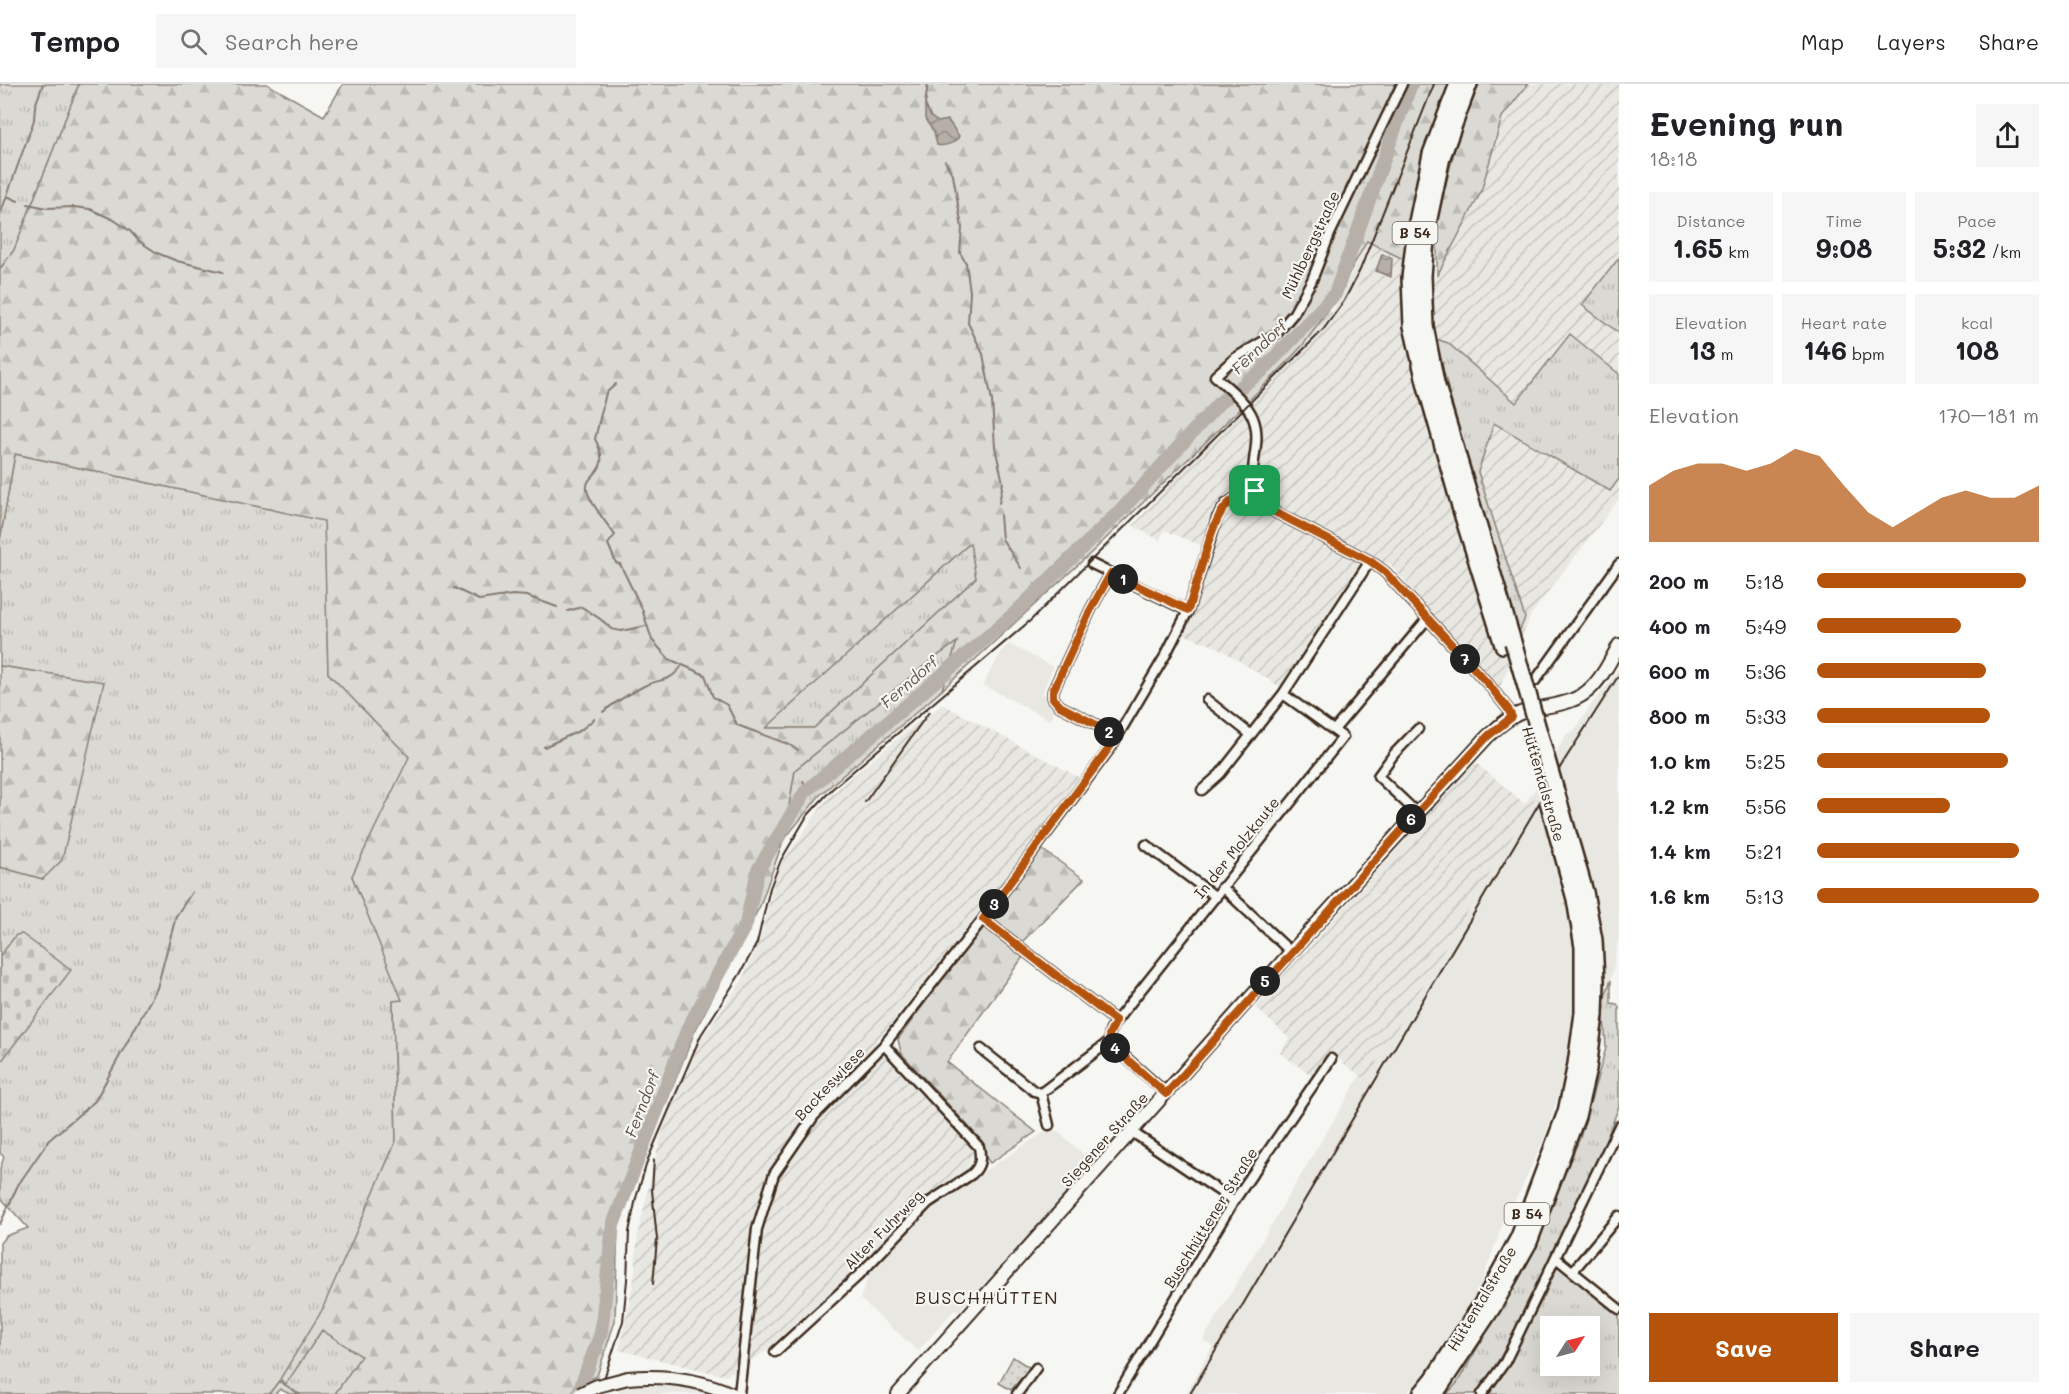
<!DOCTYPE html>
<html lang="en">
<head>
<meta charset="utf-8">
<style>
	:root { --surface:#fff; --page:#f6f6f6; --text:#202124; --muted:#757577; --line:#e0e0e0; --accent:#b45309 }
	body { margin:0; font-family:Mali,sans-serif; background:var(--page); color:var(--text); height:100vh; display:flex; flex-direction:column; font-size:22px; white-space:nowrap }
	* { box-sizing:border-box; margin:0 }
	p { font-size:20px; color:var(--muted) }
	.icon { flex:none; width:33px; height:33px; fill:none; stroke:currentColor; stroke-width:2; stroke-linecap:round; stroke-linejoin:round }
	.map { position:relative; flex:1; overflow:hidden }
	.drawer { display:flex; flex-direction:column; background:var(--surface); width:450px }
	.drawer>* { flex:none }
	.needle { width:39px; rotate:54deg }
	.fabs { position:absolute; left:1540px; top:1232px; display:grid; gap:12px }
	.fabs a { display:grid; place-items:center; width:60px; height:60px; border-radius:0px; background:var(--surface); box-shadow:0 6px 24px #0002; font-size:30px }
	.pin { position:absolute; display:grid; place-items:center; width:51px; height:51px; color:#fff; margin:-26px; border-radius:12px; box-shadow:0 3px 9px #0006 }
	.km { position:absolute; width:30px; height:30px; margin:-15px; border-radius:50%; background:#222; color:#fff; font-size:16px; line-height:30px; text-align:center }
	.round { display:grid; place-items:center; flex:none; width:63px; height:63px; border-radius:0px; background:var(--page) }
	.overview { display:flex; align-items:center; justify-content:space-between; height:102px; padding:0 30px }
	h1 { font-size:33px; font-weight:700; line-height:45px }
	.stats { display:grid; grid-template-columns:repeat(3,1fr); gap:9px; height:102px; padding:6px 30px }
	.stats div { display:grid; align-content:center; border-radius:0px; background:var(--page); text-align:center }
	.stats b { font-size:26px; font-weight:700 }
	.stats small { font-size:16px; font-weight:400 }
	.stats p { font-size:16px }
	.chart { height:168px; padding:12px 30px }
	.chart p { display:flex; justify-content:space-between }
	.chart svg { width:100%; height:108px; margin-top:6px; fill:var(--accent); opacity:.7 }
	.cta { display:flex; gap:12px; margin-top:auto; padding:12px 30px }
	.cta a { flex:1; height:69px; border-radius:0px; background:var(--accent); color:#fff; font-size:24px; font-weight:700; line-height:69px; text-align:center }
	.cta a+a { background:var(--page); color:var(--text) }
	ul { padding:0 30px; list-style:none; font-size:20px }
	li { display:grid; grid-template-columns:96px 72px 1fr; align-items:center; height:45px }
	li i { height:15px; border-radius:8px; background:var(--accent) }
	header { display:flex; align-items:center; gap:36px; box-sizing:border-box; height:84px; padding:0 30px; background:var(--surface); border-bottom:2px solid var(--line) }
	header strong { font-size:28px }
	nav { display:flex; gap:33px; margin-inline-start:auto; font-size:21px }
	.search { width:420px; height:54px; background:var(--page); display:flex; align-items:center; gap:15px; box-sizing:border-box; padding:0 21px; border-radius:0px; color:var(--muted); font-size:22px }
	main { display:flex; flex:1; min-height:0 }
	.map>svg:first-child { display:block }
</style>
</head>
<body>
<header>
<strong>Tempo</strong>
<div class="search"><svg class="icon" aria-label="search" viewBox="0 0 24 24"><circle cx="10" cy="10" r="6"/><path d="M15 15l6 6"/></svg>Search here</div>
<nav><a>Map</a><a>Layers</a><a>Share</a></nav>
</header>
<main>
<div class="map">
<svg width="1619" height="1310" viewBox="0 0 1619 1310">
	<defs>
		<pattern id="industrial-furrows" width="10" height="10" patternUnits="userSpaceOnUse" patternTransform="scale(1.5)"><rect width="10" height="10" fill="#e8e7e2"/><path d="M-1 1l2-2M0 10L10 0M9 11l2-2" fill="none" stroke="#c8c6c1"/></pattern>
		<pattern id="grass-tufts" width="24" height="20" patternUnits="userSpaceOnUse" patternTransform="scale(1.5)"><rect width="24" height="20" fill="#dad9d3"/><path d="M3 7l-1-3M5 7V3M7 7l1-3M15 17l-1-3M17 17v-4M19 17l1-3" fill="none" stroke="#bcbab5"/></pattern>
		<pattern id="forest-firs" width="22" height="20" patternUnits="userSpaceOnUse" patternTransform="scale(1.5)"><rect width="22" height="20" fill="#dad9d3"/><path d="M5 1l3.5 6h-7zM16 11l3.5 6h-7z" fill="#bcbab5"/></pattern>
		<pattern id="cemetery-stones" width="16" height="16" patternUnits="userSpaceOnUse" patternTransform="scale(1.5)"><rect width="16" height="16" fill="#dad9d3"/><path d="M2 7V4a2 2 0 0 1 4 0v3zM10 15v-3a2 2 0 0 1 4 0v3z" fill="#bcbab5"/></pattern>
		<pattern id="park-dots" width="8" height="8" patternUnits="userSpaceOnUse" patternTransform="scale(1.5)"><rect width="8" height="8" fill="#dad9d3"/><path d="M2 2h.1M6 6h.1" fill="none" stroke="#bcbab5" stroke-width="1.8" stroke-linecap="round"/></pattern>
		<pattern id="water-waves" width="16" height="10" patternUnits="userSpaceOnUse" patternTransform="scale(1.5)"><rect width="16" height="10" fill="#b6b0a9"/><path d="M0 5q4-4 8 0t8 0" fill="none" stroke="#958f89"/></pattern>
	</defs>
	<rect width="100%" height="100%" fill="#f6f6f2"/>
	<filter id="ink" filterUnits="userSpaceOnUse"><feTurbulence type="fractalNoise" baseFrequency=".0167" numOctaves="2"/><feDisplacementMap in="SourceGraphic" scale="12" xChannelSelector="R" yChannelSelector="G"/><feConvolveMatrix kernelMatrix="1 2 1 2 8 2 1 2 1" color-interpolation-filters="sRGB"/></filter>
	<g filter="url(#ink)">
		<path fill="#e8e7e2" d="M1429 0H1440L1376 162 1360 198 1340 233 1332 229 1367 158Z
			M1009 560 1053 583 1042 609 1048 612 1049 618 1056 625 1050 636 983 601 1003 565Z
			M1619 583V851L1611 896 1603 918H1577L1569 976 1555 1022 1544 1055 1520 1107 1505 1133 1480 1203 1428 1285 1407 1310H1186L1213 1262 1203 1256 1360 992 1366 995 1538 708 1535 705 1566 651 1575 646 1591 621 1607 602Z
			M1052 1043 1094 1079 958 1228 954 1226 918 1267 860 1215 872 1183 931 1122Z
			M678 1299 711 1310H619L618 1302Z"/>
		<path fill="url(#industrial-furrows)" d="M1528 0H1619V415L1532 529 1498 607 1389 479 1367 480 1280 603 1217 563 1185 551 1212 466 1164 446 1160 456 1133 442 1219 343 1276 290 1303 261 1328 227 1341 232 1360 198 1376 162 1437 192 1481 108 1502 33Z
			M942 620 1082 695 1034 760 876 958 975 1065 967 1086 925 1113 841 1199 776 1261 726 1292 619 1266 634 1195 638 1149 660 1055 669 1029 701 955 741 898 760 856 776 792 783 777 829 712 921 635 924 636Z
			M1475 678 1525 720 1535 705 1539 708 1366 996 1330 969 1314 993 1280 969 1289 954 1255 923Z"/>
		<path fill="url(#grass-tufts)" stroke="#8a8278" stroke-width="1.5" fill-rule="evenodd" d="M0 0H79L14 166 0 185Z
			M1619 174V249L1582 221Z
			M1570 250 1619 290V395L1610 407 1494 339 1478 388 1525 534 1519 548 1449 309 1436 255 1448 259 1516 319Z
			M15 370 325 437 328 589 410 673 352 792 403 916 393 918 396 1057 328 1216 286 1299 322 1246 362 1272 335 1310H299L279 1297 269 1310H0V1159L6 1152 28 1144 0 1113V1085L4 1073 0 1069V783L43 795 103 598 0 582V456Z
			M971 458 976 494 814 644H765Z
			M957 558 942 606 820 711 783 757 795 686 926 580Z
			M1611 896V919L1617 920 1619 924V1022L1590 1099 1523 1236 1478 1310H1447L1457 1299 1518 1194 1580 1054 1606 964 1603 918Z
			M1558 1181 1619 1227V1310H1488L1545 1211ZM1551 1242H1590V1281H1551Z"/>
		<path fill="url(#forest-firs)" stroke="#8a8278" stroke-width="1.5" fill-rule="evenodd" d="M79 0H267L324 32 343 0H1448L1414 107 1405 176 1367 157 1328 227 1303 261 1276 290 1093 467 942 606 957 558 926 580 795 686 783 757 760 822 695 947 618 1140 615 1237 597 1292 578 1301 575 1310H335L361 1272 322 1246 286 1300 280 1295 321 1228 396 1057 393 917 402 916 352 792 409 673 328 589 324 437 15 370 0 456V185L14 166ZM970 459 976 494 814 644H766Z
			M1479 0H1528L1502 33 1481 108 1437 192V135L1457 56Z
			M0 582 104 598 62 776 43 795 0 783Z
			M1040 764 1084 795 1021 859 1028 866 947 978 1036 1048 990 1079 984 1071 982 1057 901 969 898 955Z
			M279 1297 299 1310H289L280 1305 275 1310H269Z"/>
		<path fill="url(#cemetery-stones)" stroke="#8a8278" stroke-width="1.5" d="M22 850 71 886 0 979V872L16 851Z"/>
		<path fill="url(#park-dots)" stroke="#8a8278" stroke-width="1.5" d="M1013 1273 1030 1284 1011 1306 999 1299Z"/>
		<path fill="url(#water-waves)" stroke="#857a71" stroke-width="1.5" d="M925 20 931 33 938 38 948 36 959 52C956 59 944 63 937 61L934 48 925 35Z
			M1382 170 1392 174 1391 193 1376 187Z"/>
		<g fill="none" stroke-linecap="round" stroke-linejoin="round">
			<path stroke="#857a71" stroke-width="2" d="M925 20 928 0
				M945 77 953 91 962 144 960 169 966 179 970 208 968 239 983 270 992 317 995 363 1003 399 999 419
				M7 112 18 117
				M28 120 47 124 74 123 90 125 114 136 130 147 139 157 157 169 177 177 223 188
				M0 131 34 36 35 22 43 0
				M616 300 606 309 595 355C614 391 584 388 587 406 589 418 608 441 615 451L608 460 616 479 620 480 642 525 652 556 669 575 705 591 713 613 727 621 737 641 788 660 798 666
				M1000 431 1002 455 1021 484
				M1035 500 1039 505
				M454 504 479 516 513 511 527 512 557 523
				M568 527 582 523C593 531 603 535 611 545L621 547 646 542
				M603 628C615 618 631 609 644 602 660 594 669 599 681 583
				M544 663 581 646 594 635
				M803 697 808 706
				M0 1140 18 1101 49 1056 95 1017 157 904 176 832 192 808"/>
			<path stroke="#b6b0a9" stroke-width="14" d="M578 1310 601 1249 613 1141 688 944 746 840 758 786 805 708 1014 530 1125 422 1219 319 1262 287 1335 210 1411 0"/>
			<g stroke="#3b2a1e" stroke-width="13">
				<path id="street" d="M1402 0 1330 150 1312 196 1294 229 1277 249 1235 274 1215 292C1228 304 1247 318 1253 334 1265 364 1240 390 1263 422L1370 477 1385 488 1489 601 1508 625 1512 633
					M1092 480 1188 527
					M1111 489 1091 525 1053 607V614L1060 622 1118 652
					M1535 597 1619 480
					M1207 616 1250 650
					M1334 646 1428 534
					M1202 706 1220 690 1283 610 1370 477
					M1417 729 1378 692 1394 670 1418 645
					M1146 761 1216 813
					M1222 803 1291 868
					M983 835 1116 937
					M981 965 1034 1007 1041 1009 1110 957
					M1041 1009 1049 1041
					M1166 1009 1114 963C1106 953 1110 946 1116 937L1343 653 1283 610
					M1132 1048 1234 1117
					M1556 1174 1619 1225
					M1573 1187 1619 1132
					M775 1268 858 1192 928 1119 972 1090C981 1082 981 1074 979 1063L884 961
					M739 1310 757 1145 774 1090 814 1032 884 961 983 835 1111 663 1165 572 1188 527 1217 434 1226 420 1239 411 1255 407
					M1017 1310 1036 1284
					M1118 1310 1234 1117 1331 975
					M1482 1310 1505 1278 1619 1042"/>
			</g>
			<g stroke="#3b2a1e" stroke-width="16">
				<path id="secondary" d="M628 1294C664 1291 698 1295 732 1310
					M898 1310 1291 868 1488 652C1497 644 1506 635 1518 630 1542 620 1571 624 1591 604 1603 592 1611 576 1619 561"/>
			</g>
			<g stroke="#3b2a1e" stroke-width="20">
				<path id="highway" d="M1458 0 1431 70 1416 143 1410 194 1412 242 1426 302 1461 426 1503 561
					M1469 0 1442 73 1427 144 1423 192 1425 242 1436 299 1513 558
					M1421 1310 1434 1294 1485 1215 1519 1153 1566 1028 1576 980 1583 929
					M1435 1310 1494 1221 1529 1158 1577 1032 1588 985 1595 931"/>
			</g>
			<use href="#street" stroke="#f6f6f2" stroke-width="8"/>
			<use href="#secondary" stroke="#f6f6f2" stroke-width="12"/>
			<use href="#highway" stroke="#f6f6f2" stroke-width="15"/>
			<path stroke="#3b2a1e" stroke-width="2" d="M865 718 929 628
				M653 1200 657 1155 652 1106 654 1076
				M599 1310 623 1237 627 1196 629 1148 636 1114 648 1075 701 951 740 890 757 859 770 804 781 776 807 732 832 705 1031 536 1323 246 1344 217 1360 186 1434 0
				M1190 1310 1564 677 1619 591"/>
			<g stroke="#3b2a1e" stroke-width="16" stroke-linecap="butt">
				<path id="secondary-bridge" d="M580 1310 597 1302 628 1294"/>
			</g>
			<g stroke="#3b2a1e" stroke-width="20" stroke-linecap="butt">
				<path id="highway-bridge" d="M1513 558 1585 808 1594 856 1596 897 1595 931
					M1548 717 1575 815 1583 863V929"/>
			</g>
			<use href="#secondary-bridge" stroke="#f6f6f2" stroke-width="12"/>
			<use href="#highway-bridge" stroke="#f6f6f2" stroke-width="15"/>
		</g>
	</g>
	<g fill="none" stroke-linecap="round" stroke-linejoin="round" filter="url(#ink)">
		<g stroke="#fff" stroke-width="12">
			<path id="route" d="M1255 407 1263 422 1370 477 1385 488 1489 601 1508 625 1512 633 1488 652 1417 729 1166 1010 1111 961 1109 951 1116 937 983 835 1118 652 1060 622 1053 614V607L1091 525 1111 489 1188 526C1193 510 1198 494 1203 477 1212 448 1218 412 1255 407Z"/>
		</g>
		<use href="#route" stroke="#b45309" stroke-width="8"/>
	</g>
	<g text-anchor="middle" stroke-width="4.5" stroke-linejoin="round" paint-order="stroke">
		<g fill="#f6f6f2" stroke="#73675e" stroke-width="1.5">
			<rect x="1392.5" y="138" width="45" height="22" rx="4.5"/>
			<rect x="1504.5" y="1119" width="45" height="22" rx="4.5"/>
		</g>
		<g font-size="14" font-weight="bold" fill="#3b2a1e">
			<text x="1415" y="154">B 54</text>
			<text x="1527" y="1135">B 54</text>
		</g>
		<g font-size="15" fill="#3b2a1e" stroke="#f6f6f2">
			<text transform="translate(1311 161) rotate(-65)" y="5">Mühlbergstraße</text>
			<text transform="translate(1543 700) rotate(74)" y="5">Hüttentalstraße</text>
			<text transform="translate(1237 764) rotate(-51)" y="5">In der Molzkaute</text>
			<text transform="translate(830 1000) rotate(-47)" y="5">Backeswiese</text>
			<text transform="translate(1105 1056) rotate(-48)" y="5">Siegener Straße</text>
			<text transform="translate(1211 1134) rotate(-58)" y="5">Buschhüttener Straße</text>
			<text transform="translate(884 1146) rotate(-45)" y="5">Alter Fuhrweg</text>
			<text transform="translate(1482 1215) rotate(-59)" y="5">Hüttentalstraße</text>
		</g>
		<g font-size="16" font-style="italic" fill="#605248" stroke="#f6f6f2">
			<text transform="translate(1259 263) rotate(-44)" y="6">Ferndorf</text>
			<text transform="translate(909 598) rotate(-41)" y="6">Ferndorf</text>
			<text transform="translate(642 1020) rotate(-69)" y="6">Ferndorf</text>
		</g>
		<g font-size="18" letter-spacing="1.5" fill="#3b2a1e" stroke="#f6f6f2">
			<text x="987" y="1220">BUSCHHÜTTEN</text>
		</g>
	</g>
</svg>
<div class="fabs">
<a><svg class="needle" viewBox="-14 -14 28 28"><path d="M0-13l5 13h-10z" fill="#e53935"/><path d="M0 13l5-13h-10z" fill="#757577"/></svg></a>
</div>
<div class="pin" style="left:1255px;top:407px;background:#1e9e55"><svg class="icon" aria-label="arrive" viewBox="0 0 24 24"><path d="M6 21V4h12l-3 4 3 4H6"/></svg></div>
<b class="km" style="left:1123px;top:495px">1</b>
<b class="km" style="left:1109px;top:648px">2</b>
<b class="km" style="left:994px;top:820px">3</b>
<b class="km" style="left:1115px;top:964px">4</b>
<b class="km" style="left:1265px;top:897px">5</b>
<b class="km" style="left:1411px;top:735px">6</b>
<b class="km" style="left:1465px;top:575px">7</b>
</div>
<section class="drawer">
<div class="overview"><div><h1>Evening run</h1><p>18:18</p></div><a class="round"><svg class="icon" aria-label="share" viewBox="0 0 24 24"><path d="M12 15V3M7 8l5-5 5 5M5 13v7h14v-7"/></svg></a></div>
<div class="stats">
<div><p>Distance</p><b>1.65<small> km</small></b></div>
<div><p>Time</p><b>9:08</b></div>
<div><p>Pace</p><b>5:32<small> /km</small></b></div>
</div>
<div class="stats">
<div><p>Elevation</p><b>13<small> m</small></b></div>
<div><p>Heart rate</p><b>146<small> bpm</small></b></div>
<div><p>kcal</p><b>108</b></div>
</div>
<div class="chart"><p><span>Elevation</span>170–181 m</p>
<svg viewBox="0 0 160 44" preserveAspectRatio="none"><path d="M0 44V21L10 15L20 12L30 12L40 15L50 12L60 6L70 9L80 21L90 32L100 38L110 32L120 26L130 23L140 26L150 26L160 21V44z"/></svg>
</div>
<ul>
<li><b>200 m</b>5:18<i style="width:94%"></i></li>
<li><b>400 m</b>5:49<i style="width:65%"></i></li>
<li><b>600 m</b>5:36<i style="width:76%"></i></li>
<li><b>800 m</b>5:33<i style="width:78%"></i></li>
<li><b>1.0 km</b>5:25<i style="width:86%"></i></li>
<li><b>1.2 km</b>5:56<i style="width:60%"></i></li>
<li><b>1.4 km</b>5:21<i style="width:91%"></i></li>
<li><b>1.6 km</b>5:13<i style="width:100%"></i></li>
</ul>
<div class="cta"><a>Save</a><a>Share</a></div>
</section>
</main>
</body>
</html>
